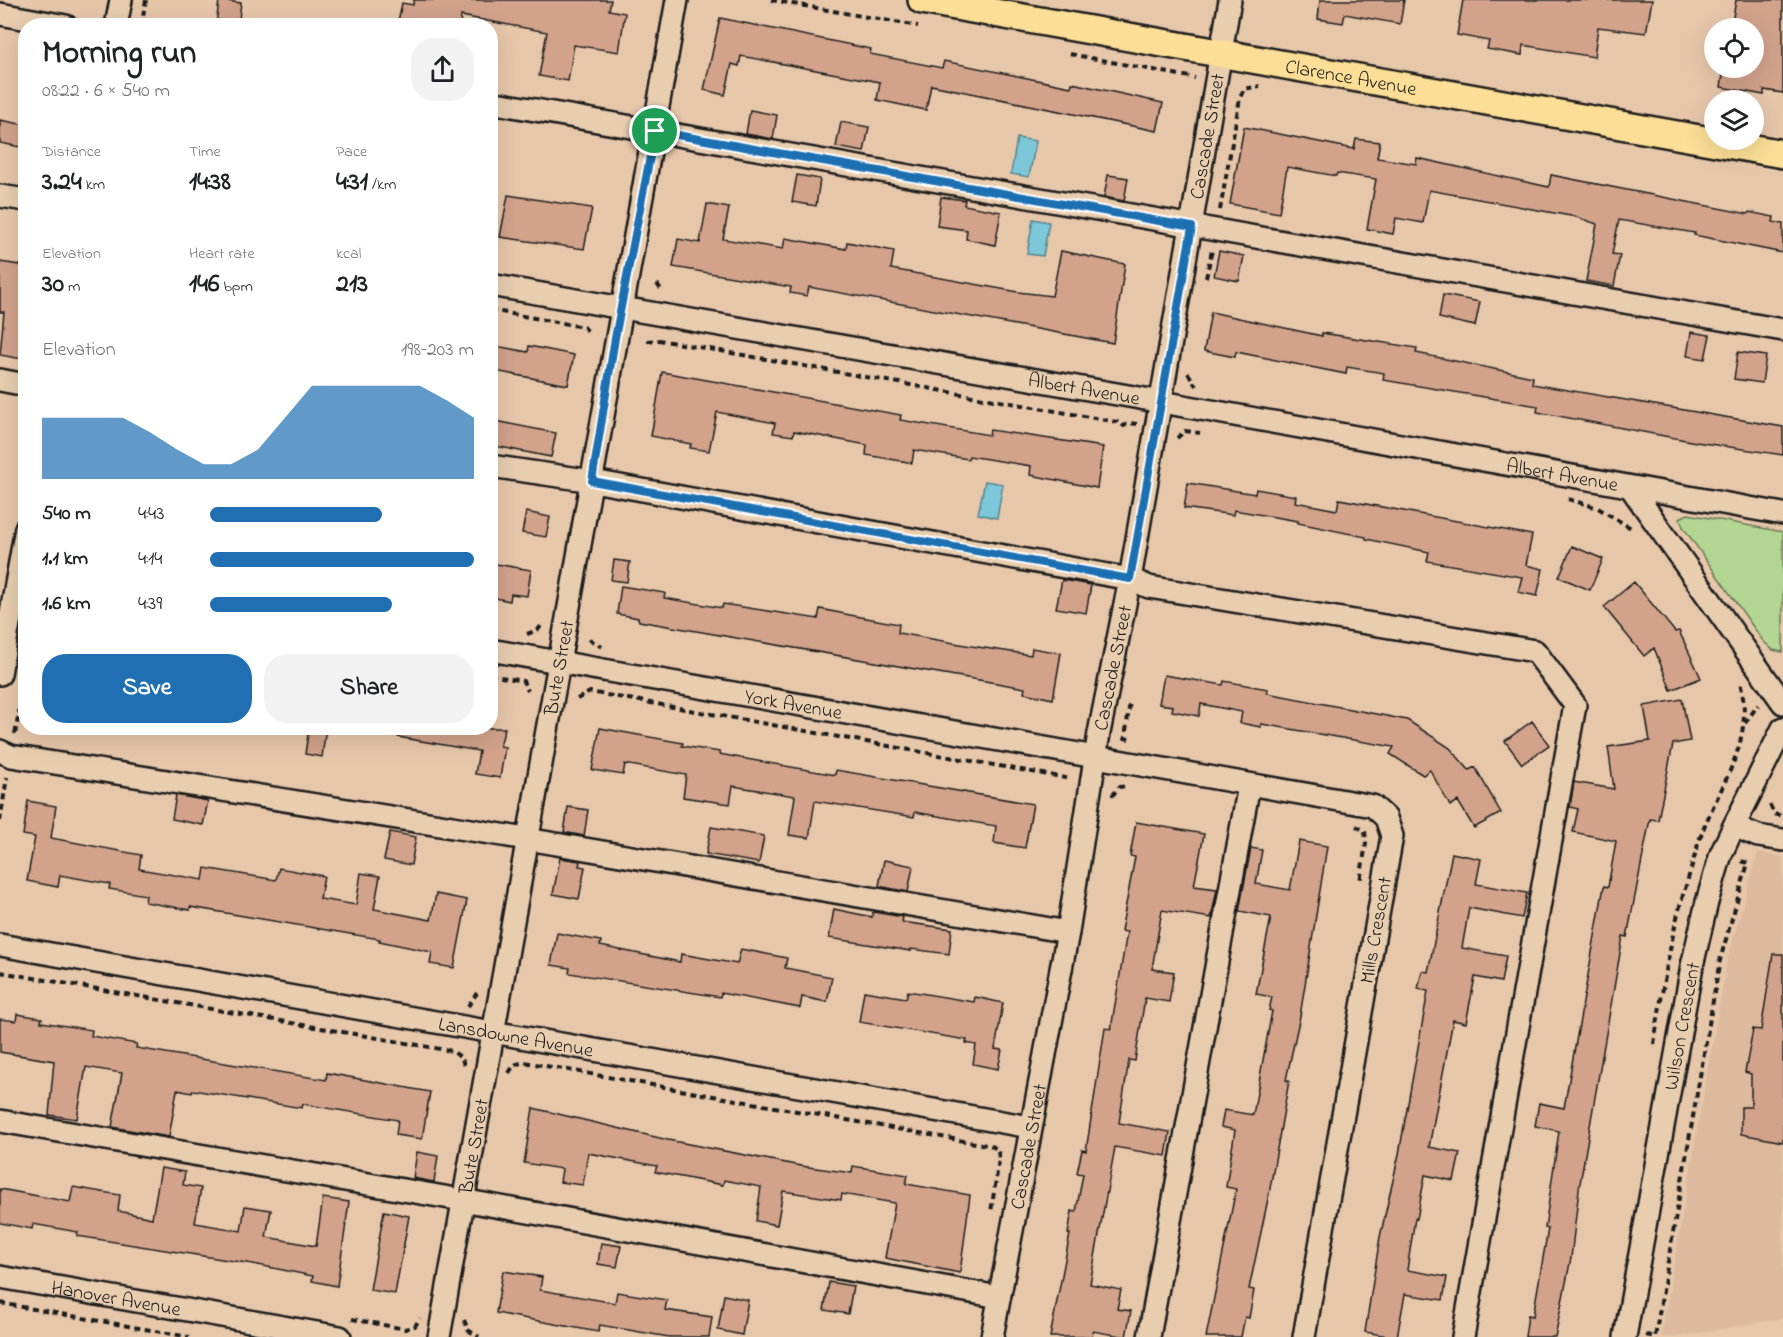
<!DOCTYPE html>
<html lang="en">
<head>
<meta charset="utf-8">
<style>
	:root { --surface:#fff; --page:#f2f2f2; --text:#202124; --muted:#757577; --accent:#1f6fb2 }
	body { margin:0; font-family:"Indie Flower",sans-serif; background:var(--page); color:var(--text); height:100vh; display:flex; flex-direction:column; font-size:22px; white-space:nowrap }
	* { box-sizing:border-box; margin:0 }
	p { font-size:20px; color:var(--muted) }
	.icon { flex:none; width:33px; height:33px; fill:none; stroke:currentColor; stroke-width:2; stroke-linecap:round; stroke-linejoin:round }
	.map { position:relative; flex:1; overflow:hidden }
	.sheet { position:absolute; left:18px; top:18px; width:480px; height:717px; display:flex; flex-direction:column; background:var(--surface); border-radius:24px; box-shadow:0 6px 24px #0002 }
	.sheet>* { flex:none }
	.buttons { position:absolute; left:1704px; top:18px; display:grid; gap:12px }
	.buttons a { display:grid; place-items:center; width:60px; height:60px; border-radius:50%; background:var(--surface); box-shadow:0 6px 24px #0002; font-size:30px }
	.pin { position:absolute; display:grid; place-items:center; width:51px; height:51px; color:#fff; margin:-26px; border:3px solid #fff; border-radius:50%; box-shadow:0 2px 6px #0007 }
	.round { display:grid; place-items:center; flex:none; width:63px; height:63px; border-radius:24px; background:var(--page) }
	.overview { display:flex; align-items:center; justify-content:space-between; height:102px; padding:0 24px }
	h1 { font-size:33px; font-weight:700; line-height:45px }
	.stats { display:grid; grid-template-columns:repeat(3,1fr); gap:9px; height:102px; padding:6px 24px }
	.stats div { display:grid; align-content:center }
	.stats b { font-size:26px; font-weight:700 }
	.stats small { font-size:16px; font-weight:400 }
	.stats p { font-size:16px }
	.chart { height:168px; padding:12px 24px }
	.chart p { display:flex; justify-content:space-between }
	.chart svg { width:100%; height:108px; margin-top:6px; fill:var(--accent); opacity:.7 }
	.action { display:flex; gap:12px; margin-top:auto; padding:12px 24px }
	.action a { flex:1; height:69px; border-radius:24px; background:var(--accent); color:#fff; font-size:24px; font-weight:700; line-height:69px; text-align:center }
	.action a+a { background:var(--page); color:var(--text) }
	ul { padding:0 24px; list-style:none; font-size:20px }
	li { display:grid; grid-template-columns:96px 72px 1fr; align-items:center; height:45px }
	li i { height:15px; border-radius:8px; background:var(--accent) }
	.map>svg:first-child { display:block }
</style>
</head>
<body>
<div class="map">
<svg width="1783" height="1337" viewBox="0 0 1783 1337">
	<rect width="100%" height="100%" fill="#e7c7aa"/>
	<filter id="ink" filterUnits="userSpaceOnUse"><feTurbulence type="fractalNoise" baseFrequency=".0167" numOctaves="2"/><feDisplacementMap in="SourceGraphic" scale="12" xChannelSelector="R" yChannelSelector="G"/><feConvolveMatrix kernelMatrix="1 2 1 2 8 2 1 2 1" color-interpolation-filters="sRGB"/></filter>
	<g filter="url(#ink)">
		<path fill="#ddb99e" d="M1758 852 1783 857V1318L1676 1337H1661L1727 961Z"/>
		<path fill="#b2d691" stroke="#677956" stroke-width="1.5" d="M1688 514 1783 532V652L1773 650 1763 641 1683 527 1680 518Z"/>
		<path fill="#7bc8d9" stroke="#55838d" stroke-width="1.5" d="M1017 138 1036 141 1029 177 1011 174Z
			M1033 219 1049 222 1043 256 1027 254Z
			M985 481 1003 484 997 518 978 514Z"/>
		<path fill="#d2a28b" stroke="#1c1c1c" stroke-width="1.5" d="M219 0 241 3 238 26H216Z
			M414 0H611L609 10 625 13 619 52 574 45 568 81 539 76 547 32 461 16 460 26H397L402 3 413 5Z
			M1320 0H1404L1400 24 1345 14 1343 23 1318 19Z
			M1463 0H1652L1646 33 1598 27 1594 57 1523 45 1522 55 1487 49 1489 41 1457 35Z
			M1736 0H1783V93L1764 90V95L1721 87 1724 68H1754V28H1731Z
			M720 18 871 49 870 54 942 68 944 61 1071 87 1072 83 1163 103 1157 131 931 85 926 110 877 100 880 82 741 56 739 66 732 64 725 95 704 90Z
			M750 110 777 115 773 139 746 134Z
			M0 120 26 125V148L0 143Z
			M841 122 869 127 864 152 836 147Z
			M1244 127 1354 149 1356 139 1380 142 1377 158 1416 164 1417 158 1549 187 1551 175 1748 214 1749 212 1774 217 1773 222 1783 224V253L1694 235 1695 233 1619 220 1612 254 1620 255 1614 286 1586 281 1597 224 1576 217 1429 190 1423 223 1396 218 1393 234 1367 229 1376 179 1337 173 1336 176 1287 167 1279 213 1230 204Z
			M797 175 820 179 816 206 792 202Z
			M1108 175 1128 178 1124 201 1104 197Z
			M508 195 592 208 584 249 500 237Z
			M941 197 965 200 964 205 1001 212 995 245 966 239 967 230 937 226Z
			M707 204 729 208 723 239 783 249 785 238 846 249 847 242 894 251 891 269 1018 292 1052 296 1061 251 1125 264 1113 343 809 287 807 296 790 293 791 287 673 267 678 239 700 243Z
			M1219 251 1244 256 1239 281 1214 276Z
			M0 262 26 266V341L22 359 0 355 4 312H0Z
			M1443 295 1480 302 1475 326 1439 318Z
			M1211 312 1322 336V333L1417 348 1416 353 1533 377 1532 384 1783 427V455L1696 442 1537 412 1538 406 1383 380 1384 373 1347 367 1346 374 1236 352 1235 357 1204 351Z
			M1691 332 1710 335 1705 359 1687 356Z
			M490 345 528 352 529 346 574 355 568 385 490 370Z
			M1738 352 1766 356 1762 383 1734 379Z
			M662 372 901 415 900 420 989 435 990 430 1103 447 1097 488 1030 475 1031 466 969 456 968 459 914 450 912 463 866 455 867 445 794 431 793 436 773 433 775 423 717 412 709 451 690 448 691 444 651 436Z
			M490 420 556 433 551 457 490 445Z
			M1188 483 1255 494 1256 489 1296 496 1295 502 1337 510 1339 499 1532 535 1526 565 1543 569 1537 596 1518 592 1522 577 1427 561 1429 552 1366 539V537L1298 523V521L1234 510 1233 515 1184 508Z
			M526 512 550 517 546 537 522 533Z
			M1572 546 1603 559 1590 590 1559 577Z
			M614 560 630 562 627 582 611 580Z
			M490 563 531 570 527 596 511 594 510 601 490 597Z
			M1062 580 1091 585 1086 613 1056 608Z
			M1634 582 1675 632 1679 631 1701 678 1671 690 1654 648 1644 656 1604 607Z
			M621 586 665 593 664 598 722 608 723 604 818 619 820 609 850 615 899 624 898 633 971 646 1031 655 1032 648 1061 653 1053 699 1024 693 1025 688 639 621 638 618 617 614Z
			M1164 675 1223 685 1224 681 1268 689 1267 693 1407 720 1450 748 1469 770 1475 767 1501 813 1474 828 1458 801 1450 806 1430 770 1423 775 1390 754 1394 747 1261 724V727L1240 723 1242 712 1201 704 1199 716 1172 711 1173 706 1159 704Z
			M1682 699 1690 741 1673 744 1658 820 1650 819 1627 937 1623 936 1579 1189 1571 1258 1555 1337H1525L1528 1315 1533 1316 1548 1229 1545 1228 1559 1131 1535 1126 1539 1103 1564 1108 1604 886 1608 887 1616 841 1573 832 1578 809 1570 807 1574 782 1614 789 1608 747 1650 741 1644 706Z
			M1532 721 1549 745 1522 764 1505 741Z
			M309 728H326L322 757 305 754Z
			M398 728H505L500 746 505 747 500 778 475 774 479 751 398 737Z
			M600 728 683 743 682 746 720 752 719 754 835 775 836 770 1033 804 1025 848 994 843 996 826 915 812 914 817 815 801 809 838 789 835 795 796 733 786 730 804 683 797 686 775 625 764 623 775 592 770Z
			M176 795 208 801 203 825 172 819Z
			M28 801 56 806 51 838 141 855 139 869 203 880 205 868 276 880 279 868 324 876 320 899 356 905 361 873 380 876 374 909 431 920 436 894 467 900 454 968 430 964 432 952 379 941 380 939 190 907V910L145 902 146 895 109 889 110 884 60 875 58 887 27 881 35 837 23 835Z
			M568 807 588 810 584 836 564 832Z
			M1136 822 1204 834 1194 886 1217 889 1211 918 1162 910 1152 969 1174 972 1169 1002 1145 998 1135 1061 1129 1060 1119 1123 1170 1132 1166 1156 1115 1147 1090 1284 1121 1290 1117 1309 1131 1311 1126 1337 1093 1331 1092 1337H1050L1070 1234H1068L1072 1211 1076 1212 1083 1174 1077 1173 1082 1150 1086 1151 1105 1028 1111 1029 1127 932 1121 931 1135 857 1130 856Z
			M711 827 764 836 759 863 706 854Z
			M390 832 416 837 411 865 384 860Z
			M1299 841 1327 846 1300 1016 1286 1080 1289 1081 1269 1194 1249 1289 1254 1290 1249 1318 1245 1317 1241 1337H1206L1236 1189 1226 1187 1235 1130 1221 1127 1224 1110 1253 1115 1272 1011 1269 1010 1272 997 1256 994 1271 917 1239 911 1251 848 1262 850 1256 884 1290 890Z
			M1452 853 1481 859 1476 884 1527 893 1522 918 1469 908 1462 948 1506 956 1501 982 1475 977 1466 1023 1453 1020 1429 1147 1460 1153 1454 1181 1425 1175 1417 1219 1415 1218 1407 1270 1447 1277 1443 1300 1405 1294 1397 1337H1393L1365 1332 1380 1237 1399 1154 1428 991 1418 989 1422 971 1428 972Z
			M560 858 580 861 579 866 585 867 579 899 553 894Z
			M884 860 913 866 908 892 879 886Z
			M834 909 872 917 873 912 903 917 902 922 952 929 949 954 911 949V951L829 938Z
			M557 933 601 941 600 946 680 962 681 954 737 964 741 949 787 958 785 968 832 977 827 1002 802 997 800 1008 721 993 720 997 569 973 570 968 551 965Z
			M1773 954H1783V1142L1741 1134V1107H1751V1074L1745 1072 1753 1029 1761 1030Z
			M864 991 906 998 908 991 974 1002 975 997 1003 1003 995 1049 1002 1050 998 1069 973 1064 976 1045 966 1043 967 1040 859 1022Z
			M17 1014 42 1018 41 1022 92 1030 91 1036 137 1044 136 1048 326 1080 327 1073 430 1092 422 1139 396 1135 398 1120 303 1104 302 1108 193 1090 192 1093 177 1090 169 1137 112 1127 122 1073 86 1067 77 1119 49 1115 54 1061 0 1052V1019L16 1021Z
			M533 1108 668 1140 801 1166 852 1173 853 1166 908 1175 906 1184 970 1195 960 1273 885 1258 895 1203 842 1194 841 1200 783 1191 777 1225 756 1221 761 1187 724 1180 723 1185 655 1172 657 1166 588 1153 583 1185 560 1182 562 1169 524 1163Z
			M417 1152 438 1156 434 1182 413 1178Z
			M161 1168 185 1172 183 1185 201 1188 195 1223 241 1231 245 1206 271 1210 266 1237 316 1246 323 1198 349 1202 337 1286 312 1281 313 1276 253 1264 77 1236 78 1232 33 1224 32 1229 0 1223V1189L70 1202 73 1187 120 1195 118 1211 152 1218Z
			M384 1211 409 1216 395 1294 370 1290Z
			M601 1243 621 1246 617 1267 598 1264Z
			M503 1271 542 1277 540 1290 615 1303 617 1292 667 1300 665 1310 712 1317 709 1337H669L600 1325 598 1332 496 1313Z
			M829 1282 853 1286 848 1314 824 1310Z
			M724 1295 748 1300 742 1335 718 1330Z"/>
		<g fill="none" stroke-linecap="round" stroke-linejoin="round">
			<g stroke="#1c1c1c" stroke-width="26">
				<g id="minor">
					<path d="M0 14 66 26"/>
					<path d="M116 26 121 0"/>
					<path d="M490 102 1783 330"/>
					<path d="M0 196 26 200"/>
					<path id="s1" d="M490 285 1134 397 1783 514"/>
					<path d="M0 380 26 385"/>
					<path d="M490 466 593 481 1130 579 1149 587 1535 651 1575 705 1463 1337"/>
					<path d="M1631 488 1783 703"/>
					<path id="s2" d="M490 650 1373 806 1386 818 1392 836 1304 1337"/>
					<path d="M0 674 26 528"/>
					<path d="M0 751 11 756 527 839 1068 932"/>
					<path d="M1734 826 1758 836 1783 840"/>
					<path id="s3" d="M0 945 1030 1127"/>
					<path d="M0 1121 462 1200 999 1297"/>
					<path id="s4" d="M0 1277 340 1337"/>
					<path id="s5" d="M439 1337 677 0"/>
					<path id="s6" d="M992 1337 1068 932 1099 733 1130 579 1230 0"/>
					<path d="M1149 1337 1249 785"/>
					<path id="s7" d="M1625 1337 1692 966 1707 902 1721 854 1734 826 1783 728"/>
				</g>
			</g>
			<g stroke="#1c1c1c" stroke-width="32">
				<g id="major">
					<path id="s8" d="M922 0 1783 154"/>
				</g>
			</g>
			<path stroke="#1c1c1c" stroke-width="4" stroke-dasharray="6 4.5" stroke-linecap="butt" d="M771 0 918 26
				M141 26 146 0
				M1070 54 1195 78
				M1220 210 1240 98 1244 89 1260 86
				M1206 278 1212 250
				M657 284 663 292
				M490 310 584 327 590 334
				M647 341 659 340 1117 422 1124 426 1129 423 1137 424
				M1188 373 1196 386
				M1177 438 1185 431 1200 433
				M1568 499 1598 508 1631 528
				M527 634 538 630 541 626
				M589 639 602 647
				M490 675 523 681 528 691
				M577 699 590 692 1071 779
				M1745 723 1758 705
				M15 734 26 675
				M1129 739 1125 738 1130 701
				M1112 796 1119 787 1127 786
				M1770 805 1774 814 1782 816
				M0 821 7 777
				M1356 826 1365 831 1366 843 1360 882
				M0 972 452 1051 462 1058 464 1066
				M468 1006 477 993
				M1654 1044C1662 994 1669 944 1683 895 1689 877 1694 857 1700 838 1719 784 1756 744 1740 682
				M509 1073 514 1065 524 1062 992 1146 998 1150 999 1159 991 1212
				M0 1303 189 1337
				M352 1319 405 1329 415 1326 420 1318
				M464 1320 468 1330 479 1337
				M1646 1335 1655 1337 1720 960 1748 863 1741 861"/>
			<use href="#minor" stroke="#e8cdaf" stroke-width="21"/>
			<use href="#major" stroke="#fcde96" stroke-width="27"/>
		</g>
	</g>
	<g fill="none" stroke-linecap="round" stroke-linejoin="round" filter="url(#ink)">
		<g stroke="#fff" stroke-width="12">
			<path id="route" d="M655 131 1192 227 1130 579 592 481 615 338Z"/>
		</g>
		<use href="#route" stroke="#1f6fb2" stroke-width="8"/>
	</g>
	<g text-anchor="middle" stroke-width="6" stroke-linejoin="round" paint-order="stroke">
		<g font-size="20" fill="#1c1c1c" stroke="#e8cdaf">
			<text dy="7" stroke="none"><textPath href="#s8" startOffset="436">Clarence Avenue</textPath></text>
			<text dy="7" stroke="none"><textPath href="#s6" startOffset="1220">Cascade Street</textPath></text>
			<text dy="7" stroke="none"><textPath href="#s1" startOffset="603">Albert Avenue</textPath></text>
			<text dy="7" stroke="none"><textPath href="#s1" startOffset="1089">Albert Avenue</textPath></text>
			<text dy="7" stroke="none"><textPath href="#s5" startOffset="680">Bute Street</textPath></text>
			<text dy="7" stroke="none"><textPath href="#s6" startOffset="680">Cascade Street</textPath></text>
			<text dy="7" stroke="none"><textPath href="#s2" startOffset="308">York Avenue</textPath></text>
			<text transform="translate(1375 930) rotate(-80)" y="7">Mills Crescent</text>
			<text dy="7" stroke="none"><textPath href="#s7" startOffset="316">Wilson Crescent</textPath></text>
			<text dy="7" stroke="none"><textPath href="#s3" startOffset="524">Lansdowne Avenue</textPath></text>
			<text dy="7" stroke="none"><textPath href="#s5" startOffset="194">Bute Street</textPath></text>
			<text dy="7" stroke="none"><textPath href="#s6" startOffset="194">Cascade Street</textPath></text>
			<text dy="7" stroke="none"><textPath href="#s4" startOffset="118">Hanover Avenue</textPath></text>
		</g>
	</g>
</svg>
<div class="buttons">
<a><svg class="icon" aria-label="locate" viewBox="0 0 24 24"><circle cx="12" cy="12" r="6"/><path d="M12 2v4M12 18v4M2 12h4M18 12h4"/></svg></a>
<a><svg class="icon" aria-label="layers" viewBox="0 0 24 24"><path d="M12 4l9 5-9 5-9-5zM3 14l9 5 9-5"/></svg></a>
</div>
<div class="pin" style="left:655px;top:131px;background:#1e9e55"><svg class="icon" aria-label="arrive" viewBox="0 0 24 24"><path d="M6 21V4h12l-3 4 3 4H6"/></svg></div>
<section class="sheet">
<div class="overview"><div><h1>Morning run</h1><p>08:22 · 6 × 540 m</p></div><a class="round"><svg class="icon" aria-label="share" viewBox="0 0 24 24"><path d="M12 15V3M7 8l5-5 5 5M5 13v7h14v-7"/></svg></a></div>
<div class="stats">
<div><p>Distance</p><b>3.24<small> km</small></b></div>
<div><p>Time</p><b>14:38</b></div>
<div><p>Pace</p><b>4:31<small> /km</small></b></div>
</div>
<div class="stats">
<div><p>Elevation</p><b>30<small> m</small></b></div>
<div><p>Heart rate</p><b>146<small> bpm</small></b></div>
<div><p>kcal</p><b>213</b></div>
</div>
<div class="chart"><p><span>Elevation</span>198–203 m</p>
<svg viewBox="0 0 160 44" preserveAspectRatio="none"><path d="M0 44V19L10 19L20 19L30 19L40 25L50 32L60 38L70 38L80 32L90 19L100 6L110 6L120 6L130 6L140 6L150 12L160 19V44z"/></svg>
</div>
<ul>
<li><b>540 m</b>4:43<i style="width:65%"></i></li>
<li><b>1.1 km</b>4:14<i style="width:100%"></i></li>
<li><b>1.6 km</b>4:39<i style="width:69%"></i></li>
</ul>
<div class="action"><a>Save</a><a>Share</a></div>
</section>
</div>
</body>
</html>
